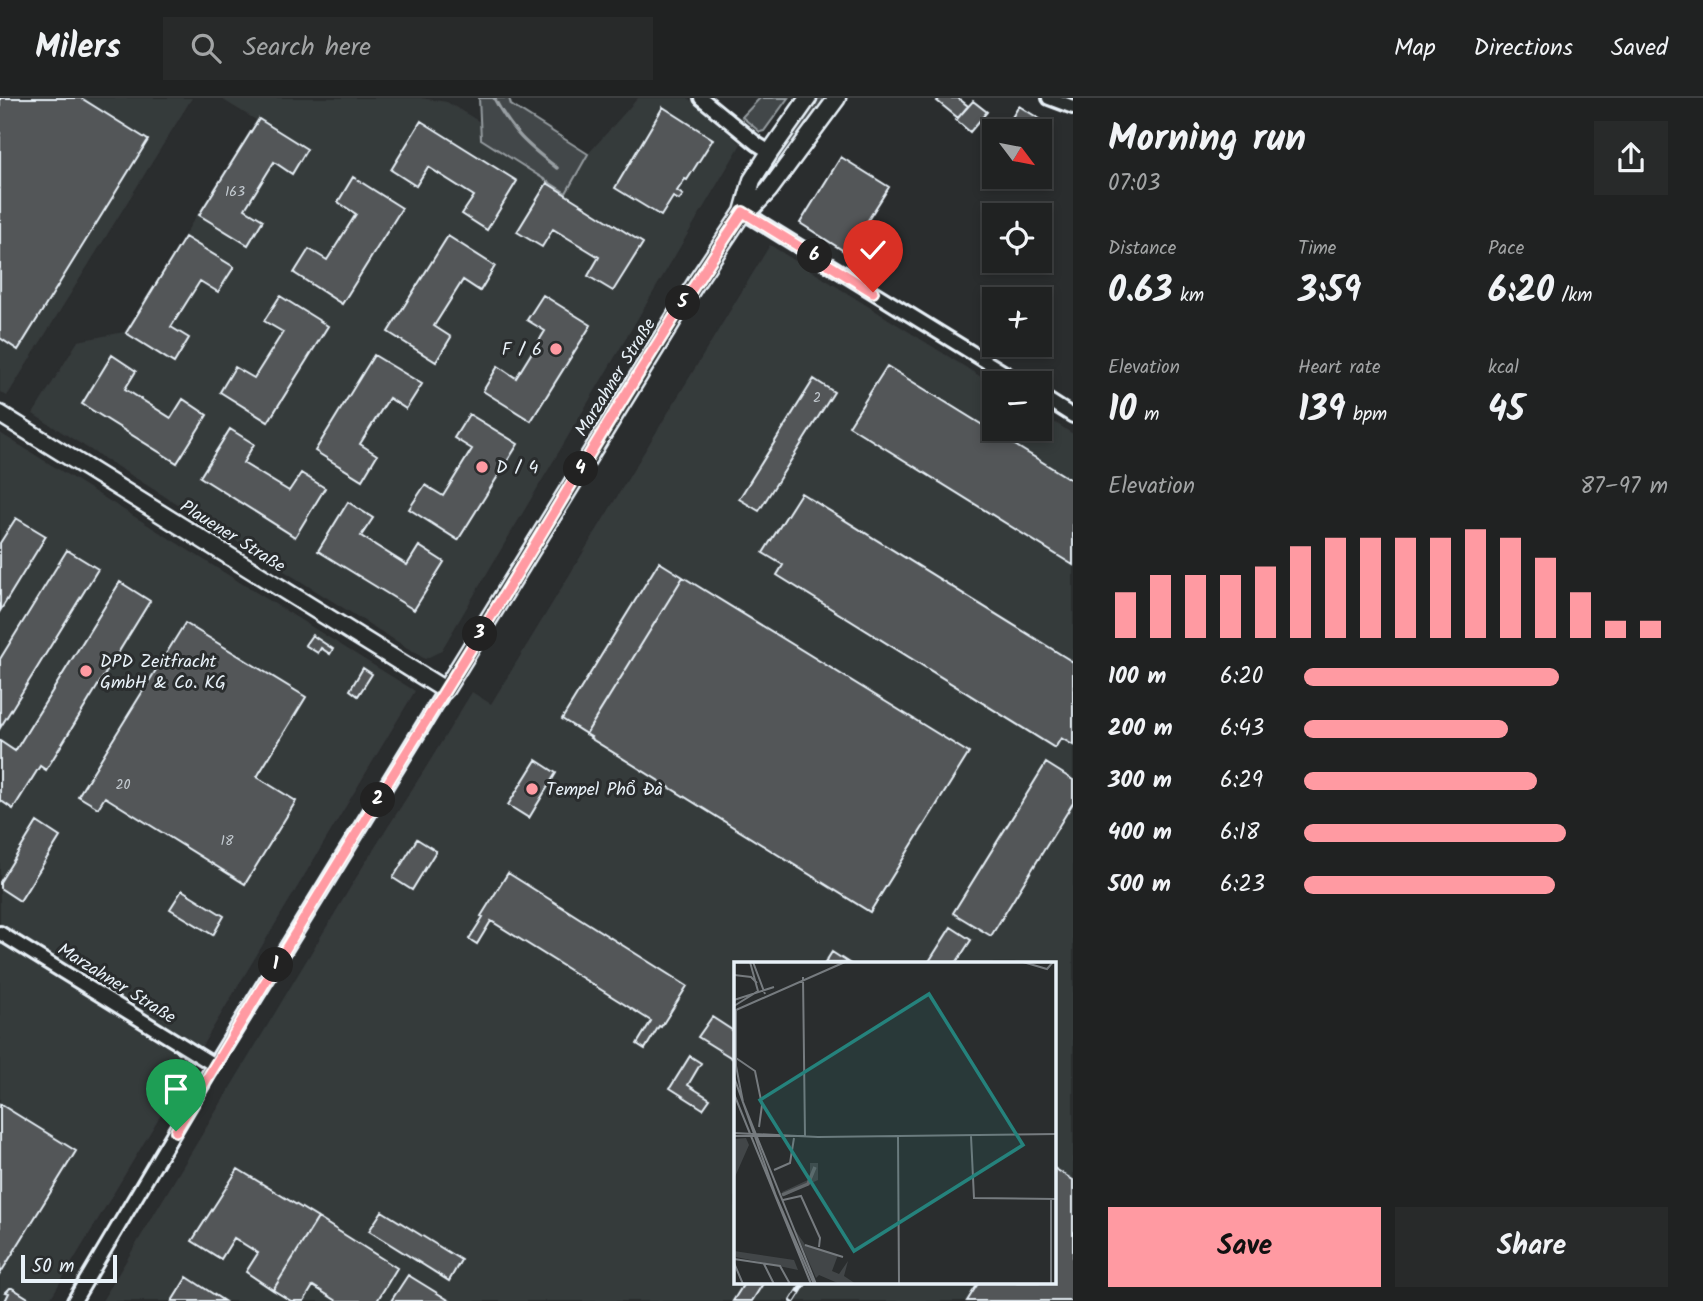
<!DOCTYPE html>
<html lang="en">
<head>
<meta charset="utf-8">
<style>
	:root { --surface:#202222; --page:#282a2a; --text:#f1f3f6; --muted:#a2a4a5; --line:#3d3f40; --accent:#ff9aa2 }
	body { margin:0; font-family:Kalam,sans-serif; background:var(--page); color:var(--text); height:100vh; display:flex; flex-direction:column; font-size:26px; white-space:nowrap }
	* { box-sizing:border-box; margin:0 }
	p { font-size:23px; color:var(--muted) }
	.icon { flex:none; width:38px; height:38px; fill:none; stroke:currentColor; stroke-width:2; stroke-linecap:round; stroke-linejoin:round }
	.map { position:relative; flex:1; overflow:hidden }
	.sheet { display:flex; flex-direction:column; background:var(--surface); width:630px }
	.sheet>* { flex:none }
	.needle { width:46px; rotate:122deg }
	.controls { position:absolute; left:982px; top:21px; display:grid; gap:14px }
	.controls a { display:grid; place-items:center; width:70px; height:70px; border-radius:0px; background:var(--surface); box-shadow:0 4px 10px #0003,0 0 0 2px var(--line); font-size:35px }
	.scale { position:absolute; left:21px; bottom:18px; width:96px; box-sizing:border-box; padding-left:7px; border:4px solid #e8f1f8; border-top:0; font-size:19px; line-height:24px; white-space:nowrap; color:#e8f1f8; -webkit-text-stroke:5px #2a2d2e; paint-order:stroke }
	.pin { position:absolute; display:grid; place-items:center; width:60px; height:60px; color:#fff; margin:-72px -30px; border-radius:50% 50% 50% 0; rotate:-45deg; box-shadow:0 0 7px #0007 }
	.pin .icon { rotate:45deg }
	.km { position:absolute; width:35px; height:35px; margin:-18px; border-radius:50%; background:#222; color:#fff; font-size:19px; line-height:35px; text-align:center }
	.round { display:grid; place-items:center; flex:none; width:74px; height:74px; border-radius:0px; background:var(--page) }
	.head { display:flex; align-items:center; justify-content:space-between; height:119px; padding:0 35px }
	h1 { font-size:38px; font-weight:700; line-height:52px }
	.figures { display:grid; grid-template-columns:repeat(3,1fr); gap:10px; height:119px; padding:7px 35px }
	.figures div { display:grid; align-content:center }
	.figures b { font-size:35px; font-weight:700 }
	.figures small { font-size:19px; font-weight:400 }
	.figures p { font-size:19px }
	.chart { height:196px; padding:14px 35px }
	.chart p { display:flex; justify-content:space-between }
	.chart svg { width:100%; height:126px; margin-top:7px; stroke:var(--accent); stroke-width:6 }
	.action { display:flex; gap:14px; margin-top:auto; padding:14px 35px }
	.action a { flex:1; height:80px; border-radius:0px; background:var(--accent); color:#111; font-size:28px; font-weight:700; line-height:80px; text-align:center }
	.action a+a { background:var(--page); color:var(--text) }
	ul { padding:0 35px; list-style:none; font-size:23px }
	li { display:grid; grid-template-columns:112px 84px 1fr; align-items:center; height:52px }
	li i { height:18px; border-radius:9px; background:var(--accent) }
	header { display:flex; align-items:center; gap:42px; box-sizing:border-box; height:98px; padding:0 35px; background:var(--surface); border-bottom:2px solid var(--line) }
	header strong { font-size:33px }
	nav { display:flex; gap:38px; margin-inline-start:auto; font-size:24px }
	.search { width:490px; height:63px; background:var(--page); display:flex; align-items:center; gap:18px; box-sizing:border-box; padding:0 24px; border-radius:0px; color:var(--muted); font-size:26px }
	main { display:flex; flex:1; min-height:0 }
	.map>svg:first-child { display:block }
</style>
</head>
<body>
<header>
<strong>Milers</strong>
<div class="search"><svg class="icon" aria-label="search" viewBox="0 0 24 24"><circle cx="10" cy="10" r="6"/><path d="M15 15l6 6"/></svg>Search here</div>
<nav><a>Map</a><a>Directions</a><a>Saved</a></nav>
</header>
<main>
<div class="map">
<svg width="1073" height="1203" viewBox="0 0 1073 1203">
	<rect width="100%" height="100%" fill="#2a2d2e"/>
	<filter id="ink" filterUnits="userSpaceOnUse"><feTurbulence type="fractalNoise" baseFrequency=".0143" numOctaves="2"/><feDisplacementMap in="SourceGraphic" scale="14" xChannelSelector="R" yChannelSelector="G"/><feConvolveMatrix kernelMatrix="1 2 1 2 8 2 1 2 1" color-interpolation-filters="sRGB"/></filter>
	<g filter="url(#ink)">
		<path fill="#363a3b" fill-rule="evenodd" d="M0 0H192L7 298 0 294Z
			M220 0H420L447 4 480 24 481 41 565 94 588 56 638 0H688L741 46 441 553 425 561 33 316 78 243 124 234 256 22Z
			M770 147 994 287V331H1040V315L1073 336V1203H102L365 765 425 671 472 594 491 606ZM735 865H1054V1184H735Z
			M0 335 415 593 49 1203H0Z"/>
		<path fill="#424648" stroke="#959ca0" stroke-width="2" d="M479 0H509L511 7 588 56 566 95 481 41Z
			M760 0H788L764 33 760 34 742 19Z
			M816 0H831L764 91 758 87 783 48Z"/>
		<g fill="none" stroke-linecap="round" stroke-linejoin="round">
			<path stroke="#989fa3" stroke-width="3.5" d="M494 0C512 34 527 47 557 70"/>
		</g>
		<path fill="#535759" stroke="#e8f1f8" stroke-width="2" d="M0 0H81L148 42 18 252 0 240Z
			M940 0H958L968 8 958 20 937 3Z
			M973 3 987 14 970 34 956 22Z
			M1019 8 1043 23 1036 33H1020L1008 26Z
			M663 9 713 41 687 82 685 81 677 93 683 97 679 102 673 99 661 118 615 90Z
			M259 21 307 51 292 76 274 64 245 111 263 122 248 147 199 117Z
			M421 23 517 83 487 132 462 116 474 98 428 69 416 88 391 72Z
			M841 59 889 89 847 155 800 125Z
			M353 79 402 110 342 206 294 175 309 151 327 162 356 116 338 104Z
			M547 85 643 145 613 193 588 178 599 159 553 131 542 149 517 134Z
			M448 138 495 168 480 193 463 182 434 228 451 239 436 264 388 234Z
			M185 139 234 169 218 194 200 183 171 229 189 240 174 265 126 235Z
			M543 197 591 227 531 323 483 293 498 268 516 280 545 233 527 222Z
			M280 198 328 228 268 324 220 294 235 269 254 280 283 234 264 223Z
			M112 257 136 273 125 291 171 320 183 301 207 317 177 365 82 306Z
			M374 257 422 286 406 311 389 300 360 346 377 357 362 382 315 353Z
			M887 268 1073 383V467L849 328Z
			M814 281 834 294 759 413 739 401Z
			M469 316 518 346 458 442 409 411 425 387 443 398 472 351 454 340Z
			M230 331 254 346 243 365 289 393 301 375 325 390 295 439 200 379Z
			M801 395 1073 564V647L1061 640 1055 650 777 477 783 467 763 455Z
			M348 404 373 420 361 438 407 467 419 448 444 464 414 512 318 453Z
			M16 420 46 438 0 513V445Z
			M67 452 98 471 0 630V561Z
			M659 464 683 479 586 636 562 621Z
			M683 479 969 655 870 814 590 640 591 639 586 636Z
			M120 484 150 503 46 672 40 668 13 711 0 702V643L15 653Z
			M185 525 306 599 257 679 296 703 245 786 105 699 98 710 78 698Z
			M312 537 333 551 330 556 321 550 318 555 305 547Z
			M363 570 372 576 358 598 350 592Z
			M536 662 556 675 529 720 508 707Z
			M1046 665 1073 682V705L991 838 953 815Z
			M37 724 60 739 20 803 0 790V784Z
			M417 741 436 753 412 792 393 780Z
			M508 775 687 888 661 929 659 928 645 951 637 946 651 923 491 823 477 846 469 841 483 819 481 818Z
			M182 792 224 818 213 837 170 811Z
			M951 829 971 842 956 865H928Z
			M832 854 849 865H825Z
			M712 919 735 934V962L698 939Z
			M690 958 701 965 688 987 710 1001 703 1011 670 990Z
			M0 1006 76 1053 0 1176Z
			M1054 1070 1073 1082V1203H967L979 1184H1054Z
			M238 1071 318 1120 273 1192 246 1174 258 1155 234 1140 221 1161 192 1143Z
			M382 1113 461 1162 449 1183 369 1133Z
			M318 1120 397 1170 377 1203H337L313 1188 304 1203H291L273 1192Z
			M408 1177 450 1203H391Z
			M187 1179 224 1203H172Z
			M745 1184H764L752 1203H733Z
			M10 1190H12L33 1203H5L9 1195 6 1194Z"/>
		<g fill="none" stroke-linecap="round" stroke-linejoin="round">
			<g stroke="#e8f1f8" stroke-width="18">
				<path id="street" d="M701 0 757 46 770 54
					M1049 0 1073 9
					M743 114 1021 285
					M1040 297 1073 318
					M0 835 214 967
					M74 1203 214 967 445 592"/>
			</g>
			<g stroke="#e8f1f8" stroke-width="21">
				<path id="secondary" d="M743 114 754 108 769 92 837 0
					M0 316 445 592 697 183 743 114 752 82 770 54 808 0"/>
			</g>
			<use href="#street" stroke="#2a2d2e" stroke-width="12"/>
			<use href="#secondary" stroke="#2a2d2e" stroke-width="16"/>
			<g stroke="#e8f1f8" stroke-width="6">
				<path id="rail" d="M793 1203 805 1184"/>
			</g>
			<use href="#rail" stroke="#2a2d2e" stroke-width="3.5" stroke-dasharray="10" stroke-linecap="butt"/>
		</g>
	</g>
	<g fill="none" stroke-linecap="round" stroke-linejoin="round" filter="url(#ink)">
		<g stroke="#fff" stroke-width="14">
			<path id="route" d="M176 1033C276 863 381 696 485 528 570 390 652 248 743 114L873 194"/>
		</g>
		<use href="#route" stroke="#ff9aa2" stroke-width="9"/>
	</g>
	<g fill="#ff9aa2" stroke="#2a2d2e" stroke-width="2.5">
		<circle cx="556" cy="251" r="7"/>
		<circle cx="482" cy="369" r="7"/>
		<circle cx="86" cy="573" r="7"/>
		<circle cx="532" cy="691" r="7"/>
	</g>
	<g text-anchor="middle" stroke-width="6" stroke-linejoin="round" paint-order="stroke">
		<g font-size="14" fill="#c3cad0">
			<text x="235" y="98">163</text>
			<text x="817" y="304">2</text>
			<text x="123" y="691">20</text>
			<text x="227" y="747">18</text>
		</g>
		<g font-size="18" fill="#e8f1f8" stroke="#2a2d2e" text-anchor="start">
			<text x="542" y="257" text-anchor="end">F / 6</text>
			<text x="496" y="375">D / 4</text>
			<text x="100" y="569">DPD Zeitfracht<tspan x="100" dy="21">GmbH &amp; Co. KG</tspan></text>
			<text x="546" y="697">Tempel Phổ Đà</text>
		</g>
		<g font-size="18" fill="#e8f1f8" stroke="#2a2d2e">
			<text transform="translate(615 279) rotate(-58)" y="6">Marzahner Straße</text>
			<text transform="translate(233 438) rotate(32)" y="6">Plauener Straße</text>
			<text transform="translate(117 885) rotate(32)" y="6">Marzahner Straße</text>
		</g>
	</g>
	<g transform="translate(734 864)">
		<rect width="322" height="322" fill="#2a2d2e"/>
		<path d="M12 176 15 183 0 217V177ZM76 201H84V218L50 234 48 230 76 217ZM61 268 72 284 104 293 98 309 105 312 114 299 110 314 122 322H106L85 313 82 316ZM0 289 60 298 64 308 2 295Z" fill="#424648"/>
		<path fill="none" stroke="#63686b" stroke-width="3.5" d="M48 233 74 222 81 205"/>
		<path fill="none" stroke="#767b7f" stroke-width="2" d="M19 0 31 32M289 0 313 7 319 0M0 13 17 15 23 21M69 15 71 174M0 38 40 25M0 44 24 29 16 0M0 58V80M2 96 21 109 28 143 25 165M0 115 42 234 80 322M0 132 77 322M0 171 84 175 322 172M0 174H71M164 174 165 322M237 174 240 236 322 237M40 208 56 201 60 176M317 237V322M49 238 67 234 86 276 85 285M71 283 109 295M0 297 46 304 56 322M0 301 9 322M30 302 40 322M82 322 9 140 2 104V48L111 0"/>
		<path fill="#25827c" fill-opacity="0.15" stroke="#25827c" stroke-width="3.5" d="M195 32 289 183 120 289 26 138Z"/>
		<rect width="322" height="322" fill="none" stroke="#e8f1f8" stroke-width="3.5"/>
	</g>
</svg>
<div class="controls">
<a><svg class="needle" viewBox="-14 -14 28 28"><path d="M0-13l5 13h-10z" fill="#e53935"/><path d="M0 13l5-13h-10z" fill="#a2a4a5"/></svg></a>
<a><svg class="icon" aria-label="locate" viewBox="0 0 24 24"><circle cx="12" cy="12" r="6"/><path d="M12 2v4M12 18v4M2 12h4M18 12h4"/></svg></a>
<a>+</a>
<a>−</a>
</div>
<div class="scale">50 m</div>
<div class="pin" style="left:176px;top:1033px;background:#1e9e55"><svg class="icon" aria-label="arrive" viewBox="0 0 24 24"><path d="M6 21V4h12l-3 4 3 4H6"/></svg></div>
<div class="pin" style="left:873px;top:194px;background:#d93025"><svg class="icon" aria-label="check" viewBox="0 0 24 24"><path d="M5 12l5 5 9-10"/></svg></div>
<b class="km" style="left:276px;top:867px">1</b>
<b class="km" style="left:378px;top:702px">2</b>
<b class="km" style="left:480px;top:536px">3</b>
<b class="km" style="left:581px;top:371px">4</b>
<b class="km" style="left:683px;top:205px">5</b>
<b class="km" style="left:815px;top:158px">6</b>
</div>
<section class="sheet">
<div class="head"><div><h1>Morning run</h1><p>07:03</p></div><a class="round"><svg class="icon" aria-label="share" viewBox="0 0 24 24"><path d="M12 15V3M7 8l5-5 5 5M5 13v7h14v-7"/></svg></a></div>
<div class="figures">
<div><p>Distance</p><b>0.63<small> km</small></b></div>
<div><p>Time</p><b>3:59</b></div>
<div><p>Pace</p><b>6:20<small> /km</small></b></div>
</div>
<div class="figures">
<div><p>Elevation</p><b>10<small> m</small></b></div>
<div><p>Heart rate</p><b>139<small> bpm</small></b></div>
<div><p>kcal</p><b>45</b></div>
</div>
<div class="chart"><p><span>Elevation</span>87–97 m</p>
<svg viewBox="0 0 160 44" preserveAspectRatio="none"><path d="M5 44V28M15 44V22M25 44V22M35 44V22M45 44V19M55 44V12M65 44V9M75 44V9M85 44V9M95 44V9M105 44V6M115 44V9M125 44V16M135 44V28M145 44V38M155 44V38"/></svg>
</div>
<ul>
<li><b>100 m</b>6:20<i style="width:70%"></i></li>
<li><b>200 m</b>6:43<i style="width:56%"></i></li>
<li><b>300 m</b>6:29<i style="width:64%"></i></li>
<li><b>400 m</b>6:18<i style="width:72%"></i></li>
<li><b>500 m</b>6:23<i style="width:69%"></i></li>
</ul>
<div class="action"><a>Save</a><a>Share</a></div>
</section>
</main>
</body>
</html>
